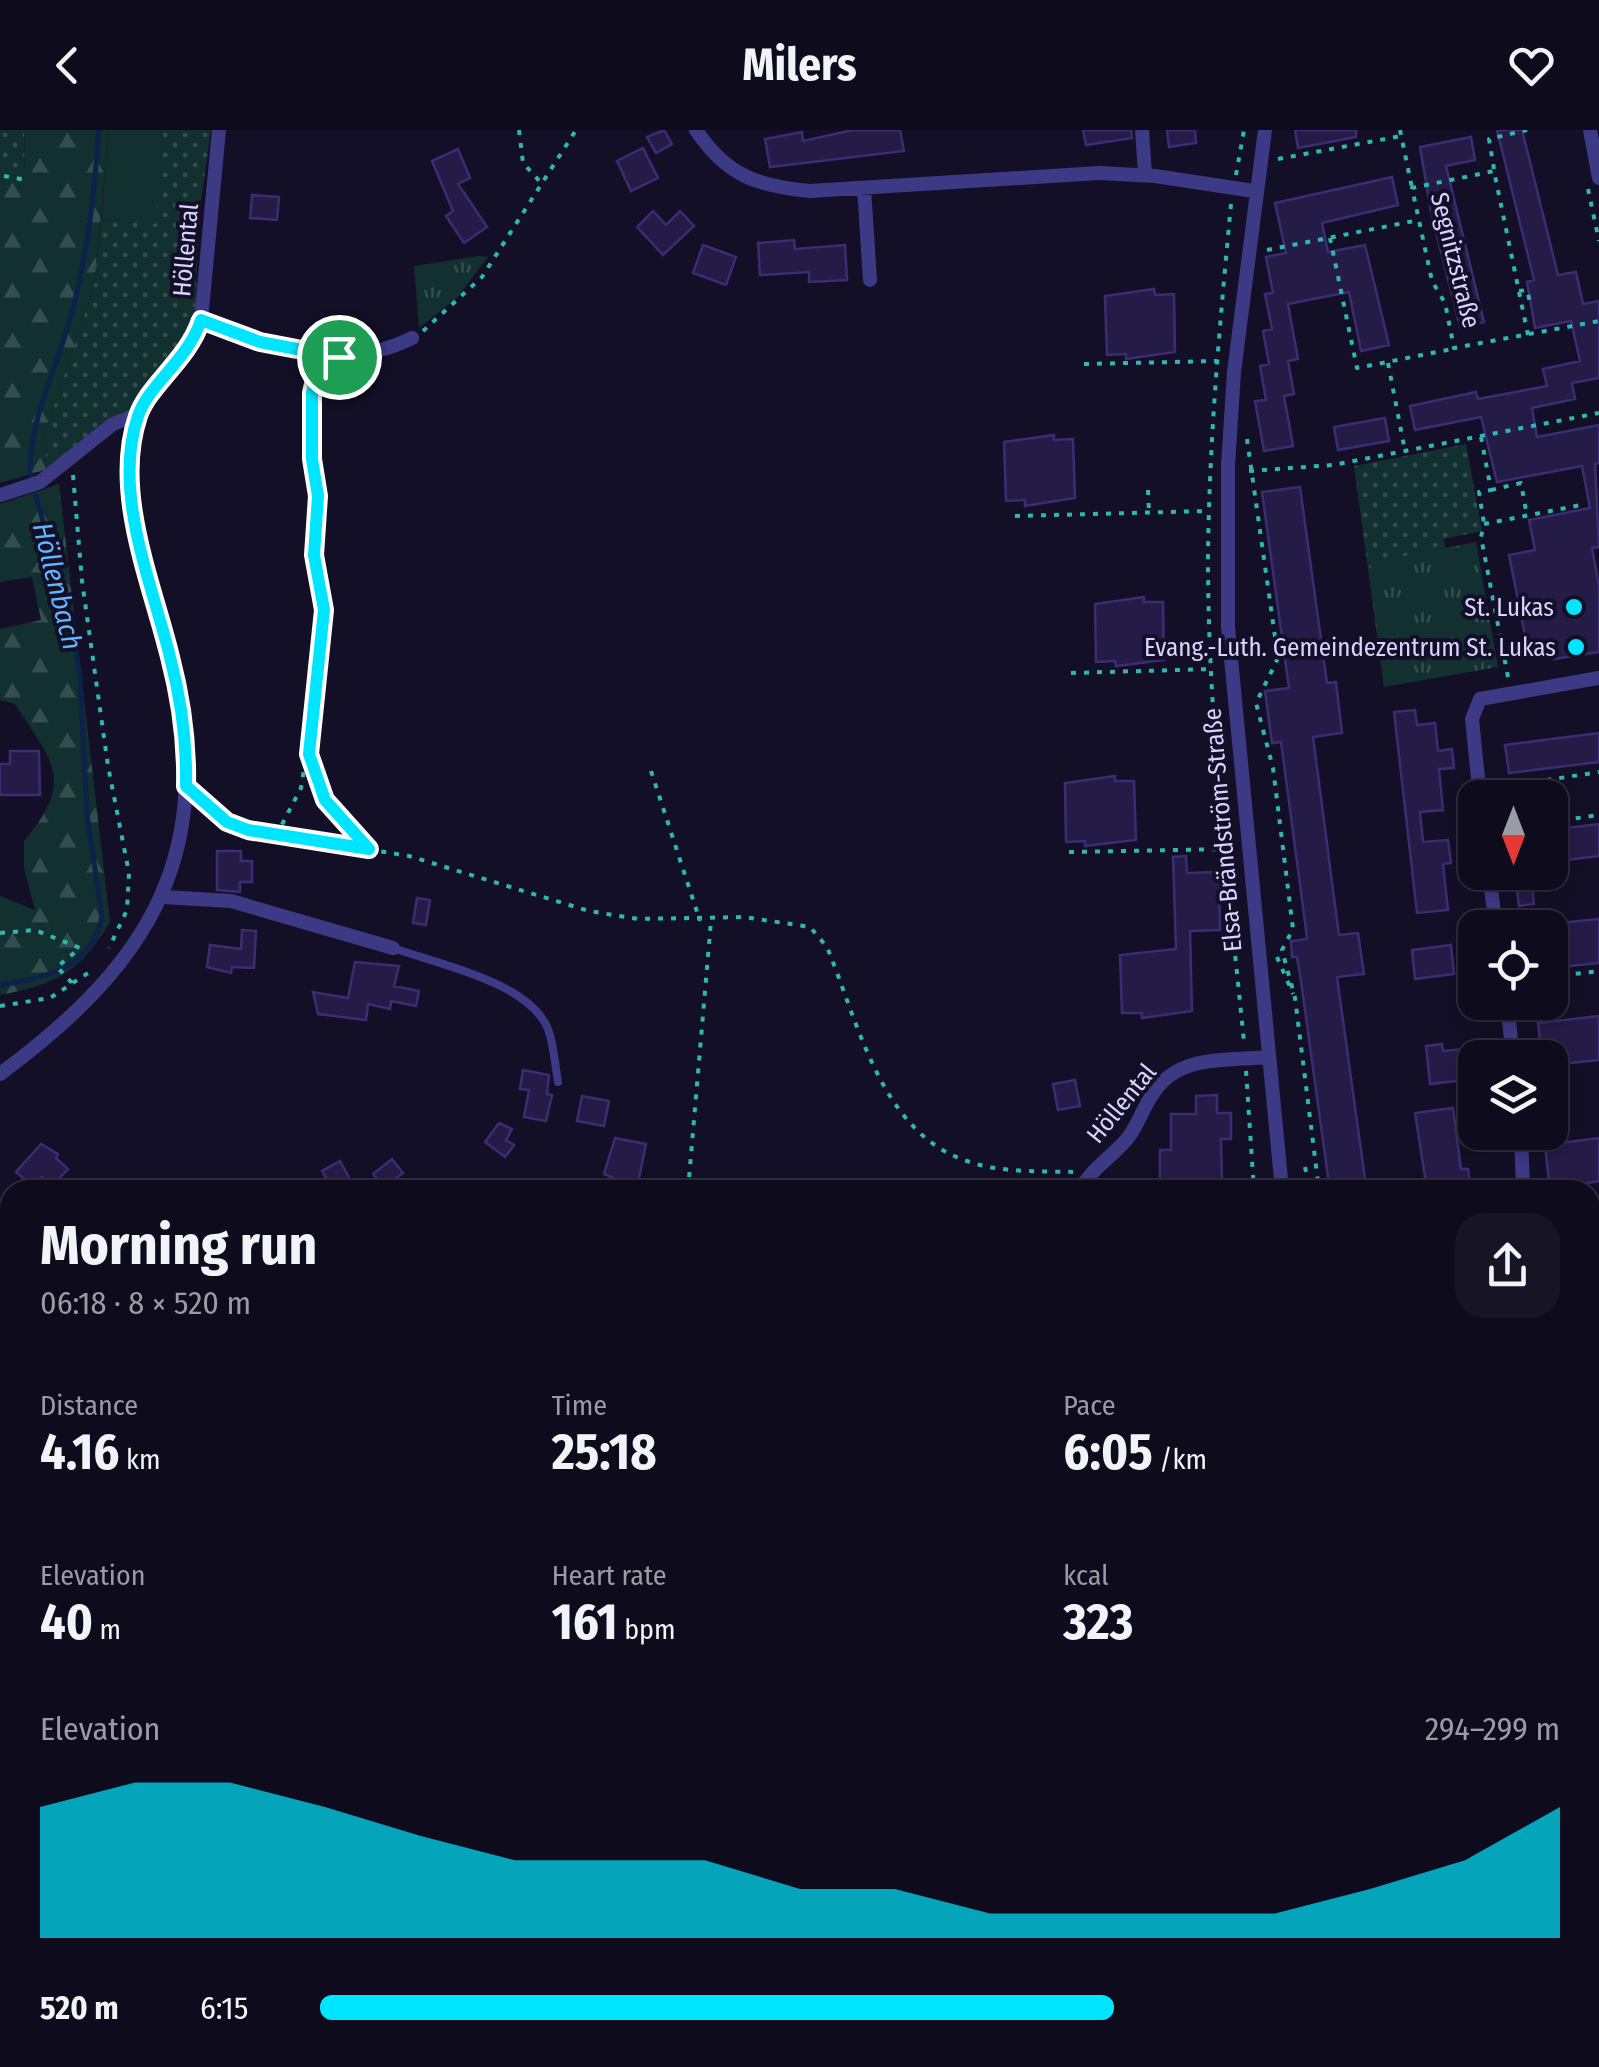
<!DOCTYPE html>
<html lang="en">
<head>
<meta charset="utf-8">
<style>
	:root { --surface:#0e0b1c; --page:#171425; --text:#f1f3f6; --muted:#9b9ba3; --line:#2e2b3b; --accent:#00e5ff }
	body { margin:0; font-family:"Fira Sans Condensed",sans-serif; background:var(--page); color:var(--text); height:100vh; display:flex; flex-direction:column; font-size:38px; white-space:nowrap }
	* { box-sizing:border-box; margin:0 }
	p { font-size:32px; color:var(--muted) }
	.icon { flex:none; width:55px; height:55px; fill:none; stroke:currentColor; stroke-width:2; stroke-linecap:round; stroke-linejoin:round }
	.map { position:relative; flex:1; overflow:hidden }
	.drawer { position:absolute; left:0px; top:1050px; width:1600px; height:888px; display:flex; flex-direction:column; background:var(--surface); border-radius:30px 30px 0 0; box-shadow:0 5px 15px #0003,0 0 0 2px var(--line) }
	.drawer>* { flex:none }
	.needle { width:65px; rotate:180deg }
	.fabs { position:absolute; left:1458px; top:650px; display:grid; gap:20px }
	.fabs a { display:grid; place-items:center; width:110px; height:110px; border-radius:20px; background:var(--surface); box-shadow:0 5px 15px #0003,0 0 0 2px var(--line); font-size:50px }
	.pin { position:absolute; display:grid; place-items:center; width:85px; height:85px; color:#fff; margin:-42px; border:5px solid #fff; border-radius:50%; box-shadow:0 2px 10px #0007 }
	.round { display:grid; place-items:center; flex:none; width:105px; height:105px; border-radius:30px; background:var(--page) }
	.headline { display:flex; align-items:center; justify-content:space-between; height:170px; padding:0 40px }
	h1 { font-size:55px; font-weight:700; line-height:75px }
	.metrics { display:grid; grid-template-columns:repeat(3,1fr); gap:15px; height:170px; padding:10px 40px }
	.metrics div { display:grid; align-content:center }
	.metrics b { font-size:50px; font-weight:700 }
	.metrics small { font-size:28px; font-weight:400 }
	.metrics p { font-size:28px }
	.chart { height:280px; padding:20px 40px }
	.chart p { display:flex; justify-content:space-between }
	.chart svg { width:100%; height:180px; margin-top:10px; fill:var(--accent); opacity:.7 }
	ul { padding:0 40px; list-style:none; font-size:32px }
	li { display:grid; grid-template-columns:160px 120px 1fr; align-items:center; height:75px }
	li i { height:25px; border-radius:12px; background:var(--accent) }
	header { display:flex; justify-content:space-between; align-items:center; height:130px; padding:0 40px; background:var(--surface); font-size:45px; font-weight:700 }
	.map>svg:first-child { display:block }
</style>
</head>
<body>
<header><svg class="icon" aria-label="back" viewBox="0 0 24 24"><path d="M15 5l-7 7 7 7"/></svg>Milers<svg class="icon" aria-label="heart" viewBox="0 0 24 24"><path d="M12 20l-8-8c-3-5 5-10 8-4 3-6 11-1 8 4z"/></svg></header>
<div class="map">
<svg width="1599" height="1937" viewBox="0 0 1599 1937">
	<defs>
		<pattern id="grass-dots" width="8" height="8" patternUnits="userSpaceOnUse" patternTransform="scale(2.5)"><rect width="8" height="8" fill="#12302f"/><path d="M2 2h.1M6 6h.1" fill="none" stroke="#344d4e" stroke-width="1.8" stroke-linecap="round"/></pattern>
		<pattern id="forest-firs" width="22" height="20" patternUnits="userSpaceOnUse" patternTransform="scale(2.5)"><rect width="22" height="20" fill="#12302f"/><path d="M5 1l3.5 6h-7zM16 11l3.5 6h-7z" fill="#344d4e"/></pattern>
		<pattern id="park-tufts" width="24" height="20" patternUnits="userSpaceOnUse" patternTransform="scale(2.5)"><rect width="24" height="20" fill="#12302f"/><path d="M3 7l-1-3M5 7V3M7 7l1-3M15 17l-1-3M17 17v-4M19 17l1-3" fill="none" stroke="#344d4e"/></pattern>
	</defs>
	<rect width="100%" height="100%" fill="#130f26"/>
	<path fill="url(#grass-dots)" d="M0 0H24L25 41H0Z
		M163 0H211L199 85 195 188 190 205 136 277 45 340 47 296 94 157 101 89 154 93Z
		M1466 314 1482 401 1444 409 1445 418 1436 420 1384 557 1354 336Z
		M450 1928H532L538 1937H460Z"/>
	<path fill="url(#forest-firs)" d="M24 0H109L94 157 47 296 45 340 0 353V41H25Z
		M59 354 110 792C81 841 56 855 0 865V766L35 780 24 738V711C76 650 52 632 15 574L0 570V499L41 490 32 447 0 452V374Z"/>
	<path fill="url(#park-tufts)" d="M478 126 488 127 457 168 419 198 414 136Z
		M1476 412 1498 537 1384 557 1369 433Z"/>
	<path fill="#12302f" d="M109 0H163L155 94 101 89Z"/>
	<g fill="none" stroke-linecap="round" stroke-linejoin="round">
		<path stroke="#0c2248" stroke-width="5" d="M0 855C44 849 94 837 102 786L87 685 80 546 71 494 30 344C29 289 57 238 71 186 88 125 94 62 99 0"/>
	</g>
	<path fill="#241b47" stroke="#3b2d73" stroke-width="2.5" d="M664 0 672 14 656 23 647 7Z
		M853 0H900L904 21 770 37 765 9 802 2 803 11Z
		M1083 0H1131L1132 8 1086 15Z
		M1167 0H1195L1196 13 1169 17Z
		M1295 0H1356V7L1298 18Z
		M1497 0H1522L1558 145 1576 142 1583 174 1599 171V248L1572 253 1575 269 1532 278 1537 307 1599 295V333L1595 334 1599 417 1592 418 1599 456V522L1554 529 1553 521 1529 525 1509 425 1535 420 1529 390 1590 378 1582 336 1497 352 1481 287 1415 300 1410 276 1476 262 1478 269 1547 256 1543 239 1580 231 1571 191 1535 198 1527 152 1534 150Z
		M1471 7 1475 30 1446 36 1484 192 1460 197 1431 82 1420 17Z
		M643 18 658 48 631 61 617 31Z
		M458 19 470 48 458 54 487 97 464 113 446 86 453 81 432 31Z
		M1392 47 1398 75 1322 93 1328 122 1365 115 1389 215 1361 221 1349 162 1288 174 1298 229 1288 231 1294 264 1284 266 1293 316 1264 321 1255 271 1266 270 1260 236 1269 234 1263 201 1272 199 1265 164 1273 163 1266 127 1286 123 1275 73Z
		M252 65 279 67 277 90 250 88Z
		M653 81 666 95 680 81 694 96 663 125 637 97Z
		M794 110 795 119 845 115 847 150 809 152V142L760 145 758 113Z
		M703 115 736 127 726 155 693 143Z
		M1154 159 1155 165 1174 164 1175 222 1126 229V224L1107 225 1105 166Z
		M1385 288 1389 311 1338 320 1334 297Z
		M1054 305V310L1073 309 1075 368 1025 376V370L1006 371 1004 312Z
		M1300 357 1327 553 1336 552 1342 603 1313 607 1335 775 1339 805 1358 803 1364 844 1337 847 1365 1049 1329 1054 1301 851 1297 827H1292L1291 811 1307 809 1305 792 1281 612 1272 613 1265 561 1289 558 1262 362Z
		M1144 467V472H1163L1164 530 1116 536 1115 531 1096 532 1095 474Z
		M1415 580 1417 595 1435 593 1438 621 1452 619 1454 638 1439 639 1443 680 1420 682 1423 712 1448 710 1451 733 1443 734 1448 780 1417 783 1394 582Z
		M1599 603V632L1509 643 1505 615Z
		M10 621H39L40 665H0V634H10Z
		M1115 646V651H1134L1136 710 1085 716V711L1066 712 1065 653Z
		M1599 694V726L1550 732V700Z
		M217 721H241V731H252V752H240V762L217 760Z
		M1186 726 1187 743 1219 742 1220 800 1190 801 1192 881 1142 888V883H1122L1120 825 1176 819 1173 727Z
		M1531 744 1534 774 1519 776 1515 746Z
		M417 768 430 770 426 795 413 793Z
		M1599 789V833L1550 838V794Z
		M242 800 256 801 254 838 232 837 231 843 207 837 210 815 241 819Z
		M1451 815 1454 844 1415 849 1412 820Z
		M355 832 399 836 394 856 419 861 416 876 391 871 390 879 368 874 366 890 318 884 313 862 348 868Z
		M1599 886V930L1550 935V928H1542L1538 893Z
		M1442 914 1443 921 1464 919 1466 936H1473L1474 949 1430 954 1426 916Z
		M523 940 549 945 547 964 552 965 546 991 524 987 529 960 520 959Z
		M1075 950 1080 976 1058 980 1053 954Z
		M1217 965V983H1231V1009H1221L1222 1052H1198V1060H1160V1020H1171V984H1196V966Z
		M582 966 609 971 604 996 577 991Z
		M1453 978 1461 1039H1468L1471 1060H1427L1415 983Z
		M499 993 512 999 506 1010 514 1015 505 1027 485 1012Z
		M615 1008 646 1014 637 1058 604 1044Z
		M1599 1008V1051L1550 1060 1545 1015Z
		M41 1014 58 1024 56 1028 68 1039 52 1056 42 1047 33 1057 16 1042Z
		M392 1029 403 1043 384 1057 373 1044Z
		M340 1031 356 1060H333L322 1041Z"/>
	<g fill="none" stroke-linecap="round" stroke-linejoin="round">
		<path stroke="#2fb8b0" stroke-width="4" stroke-dasharray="5 8" stroke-linecap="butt" d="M519 0 523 33 543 55
			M1400 0 1412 58
			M1278 29 1401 6
			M1494 39 1489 9 1527 0
			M1236 45 1244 0
			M4 46 26 50
			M1588 59 1599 111
			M1231 74C1220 192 1209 310 1208 429 1208 590 1228 751 1244 912
			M1330 108 1357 238 1452 219
			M1267 120 1419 90
			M1519 161 1527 160 1531 176
			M423 201 482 147 576 0
			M1528 205 1494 41 1412 58 1432 151 1445 173 1454 218 1599 191
			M1388 233 1405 321
			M1084 234 1217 231
			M1481 307 1491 360 1479 362 1484 394
			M1247 309 1278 528 1256 573 1273 638 1293 799 1282 820 1295 868 1319 1060
			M1249 341 1333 335 1599 283
			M73 345 82 451 108 636 129 743 127 780 109 818
			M1148 360 1149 383
			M1491 360 1521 353 1527 386
			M1015 386 1207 381
			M1071 543 1211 539
			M1508 547 1481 407 1484 394 1586 374
			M310 628 325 670 369 719
			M651 641 700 791
			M1495 658 1599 642
			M199 667 227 692 248 700 409 726 589 781 638 789 744 787 810 797 827 817C858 892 881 1003 967 1031 1000 1043 1041 1041 1075 1042
			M1550 692 1599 685
			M276 706 301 658 323 517V458L314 425 318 367 312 329V263L324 240
			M1069 722 1224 719
			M0 803 35 800 80 818 57 837 74 855
			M1277 827 1293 864
			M1550 847 1599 841
			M0 876 50 868 91 841
			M1246 941 1254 1060
			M1305 1037 1310 1060
			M688 1060 711 791
			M0 1390 10 1386
			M0 1876 10 1889
			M89 1928 94 1937
			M694 1928 698 1937
			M826 1928 827 1930
			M971 1928 972 1937
			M44 1937 52 1928
			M299 1937 307 1928
			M566 1937 580 1928
			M782 1937 805 1928
			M881 1937 897 1928"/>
		<path stroke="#3d3a85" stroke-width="8" d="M393 818C438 834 529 852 548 899 554 915 555 935 558 952"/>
		<path stroke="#3d3a85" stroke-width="14" d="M696 0C727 46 757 56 810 61L1099 43 1155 46 1254 61
			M1142 0 1145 44
			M1265 0 1234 242 1228 335V497L1282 1060
			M1590 0 1599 48
			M864 58 870 150
			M201 190C270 216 341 244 412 208
			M0 365 40 352 113 294 139 284 195 210 201 190 219 0
			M1480 668 1472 589 1480 569 1599 548
			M1489 742 1496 798
			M163 767 231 771 393 818
			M1507 872 1513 928
			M0 944C153 831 218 722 171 529 159 481 137 431 132 382 128 350 134 316 139 284
			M1521 1002 1523 1060
			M1080 1060C1092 1038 1112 1027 1127 1009 1139 994 1143 977 1154 962 1180 924 1228 931 1268 927
			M1590 1142 1599 1143
			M0 1498 10 1490
			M1590 1498 1599 1496
			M1590 1734 1599 1749
			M0 1736 10 1728
			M194 1928 200 1937
			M23 1937 30 1928
			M409 1937 417 1928
			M845 1937 863 1928
			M1174 1937 1175 1928
			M1422 1937 1426 1928"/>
		<path stroke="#6f6bff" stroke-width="20" d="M1590 1924 1599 1911"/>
	</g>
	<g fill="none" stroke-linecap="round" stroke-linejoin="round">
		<g stroke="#fff" stroke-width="20">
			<path id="route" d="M201 190 260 212 339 227 315 250 312 263V329L318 366 314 425 324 480 309 624 325 670 369 719 248 700 227 692 186 656C187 613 181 569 170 527 152 453 112 362 138 286 149 254 188 230 201 190Z"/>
		</g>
		<use href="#route" stroke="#00e5ff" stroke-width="12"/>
	</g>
	<g fill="#00e5ff" stroke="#130f26" stroke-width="4">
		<circle cx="1574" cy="477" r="10"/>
		<circle cx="1576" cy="517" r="10"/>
	</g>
	<g text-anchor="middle" stroke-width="8" stroke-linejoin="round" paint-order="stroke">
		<g font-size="25" fill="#d9d4ff" stroke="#130f26">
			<text transform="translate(185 120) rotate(-85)" y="9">Höllental</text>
			<text transform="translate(1456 130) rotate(76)" y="9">Segnitzstraße</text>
			<text transform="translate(1222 700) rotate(-95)" y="9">Elsa-Brändström-Straße</text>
			<text transform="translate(1121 973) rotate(-51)" y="9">Höllental</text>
		</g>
		<g font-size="25" fill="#d9d4ff" stroke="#130f26" text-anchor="end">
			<text x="1554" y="486">St. Lukas</text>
			<text x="1556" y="526">Evang.-Luth. Gemeindezentrum St. Lukas</text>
		</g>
		<g font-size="28" font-style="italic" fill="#62b6ff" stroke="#130f26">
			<text transform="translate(58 456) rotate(76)" y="10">Höllenbach</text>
		</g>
	</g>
</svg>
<div class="fabs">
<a><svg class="needle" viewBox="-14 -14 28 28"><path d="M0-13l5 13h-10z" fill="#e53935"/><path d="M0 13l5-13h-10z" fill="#9b9ba3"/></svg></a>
<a><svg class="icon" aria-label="locate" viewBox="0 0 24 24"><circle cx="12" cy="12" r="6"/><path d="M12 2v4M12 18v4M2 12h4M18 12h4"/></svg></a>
<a><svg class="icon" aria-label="layers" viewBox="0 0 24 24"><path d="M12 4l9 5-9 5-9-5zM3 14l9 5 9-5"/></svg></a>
</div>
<div class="pin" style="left:339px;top:227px;background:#1e9e55"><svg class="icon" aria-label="arrive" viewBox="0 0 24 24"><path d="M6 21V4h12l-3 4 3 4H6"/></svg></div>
<section class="drawer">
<div class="headline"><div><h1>Morning run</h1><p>06:18 · 8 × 520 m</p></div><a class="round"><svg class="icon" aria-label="share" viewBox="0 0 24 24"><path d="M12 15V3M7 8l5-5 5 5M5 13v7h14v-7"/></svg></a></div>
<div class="metrics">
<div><p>Distance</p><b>4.16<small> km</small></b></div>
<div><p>Time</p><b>25:18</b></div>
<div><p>Pace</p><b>6:05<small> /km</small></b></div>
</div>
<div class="metrics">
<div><p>Elevation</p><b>40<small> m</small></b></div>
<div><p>Heart rate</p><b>161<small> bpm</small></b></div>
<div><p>kcal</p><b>323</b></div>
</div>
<div class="chart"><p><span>Elevation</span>294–299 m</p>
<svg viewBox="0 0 160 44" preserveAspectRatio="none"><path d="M0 44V12L10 6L20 6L30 12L40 19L50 25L60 25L70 25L80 32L90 32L100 38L110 38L120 38L130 38L140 32L150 25L160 12V44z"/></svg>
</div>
<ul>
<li><b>520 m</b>6:15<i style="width:64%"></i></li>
</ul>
</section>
</div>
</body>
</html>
